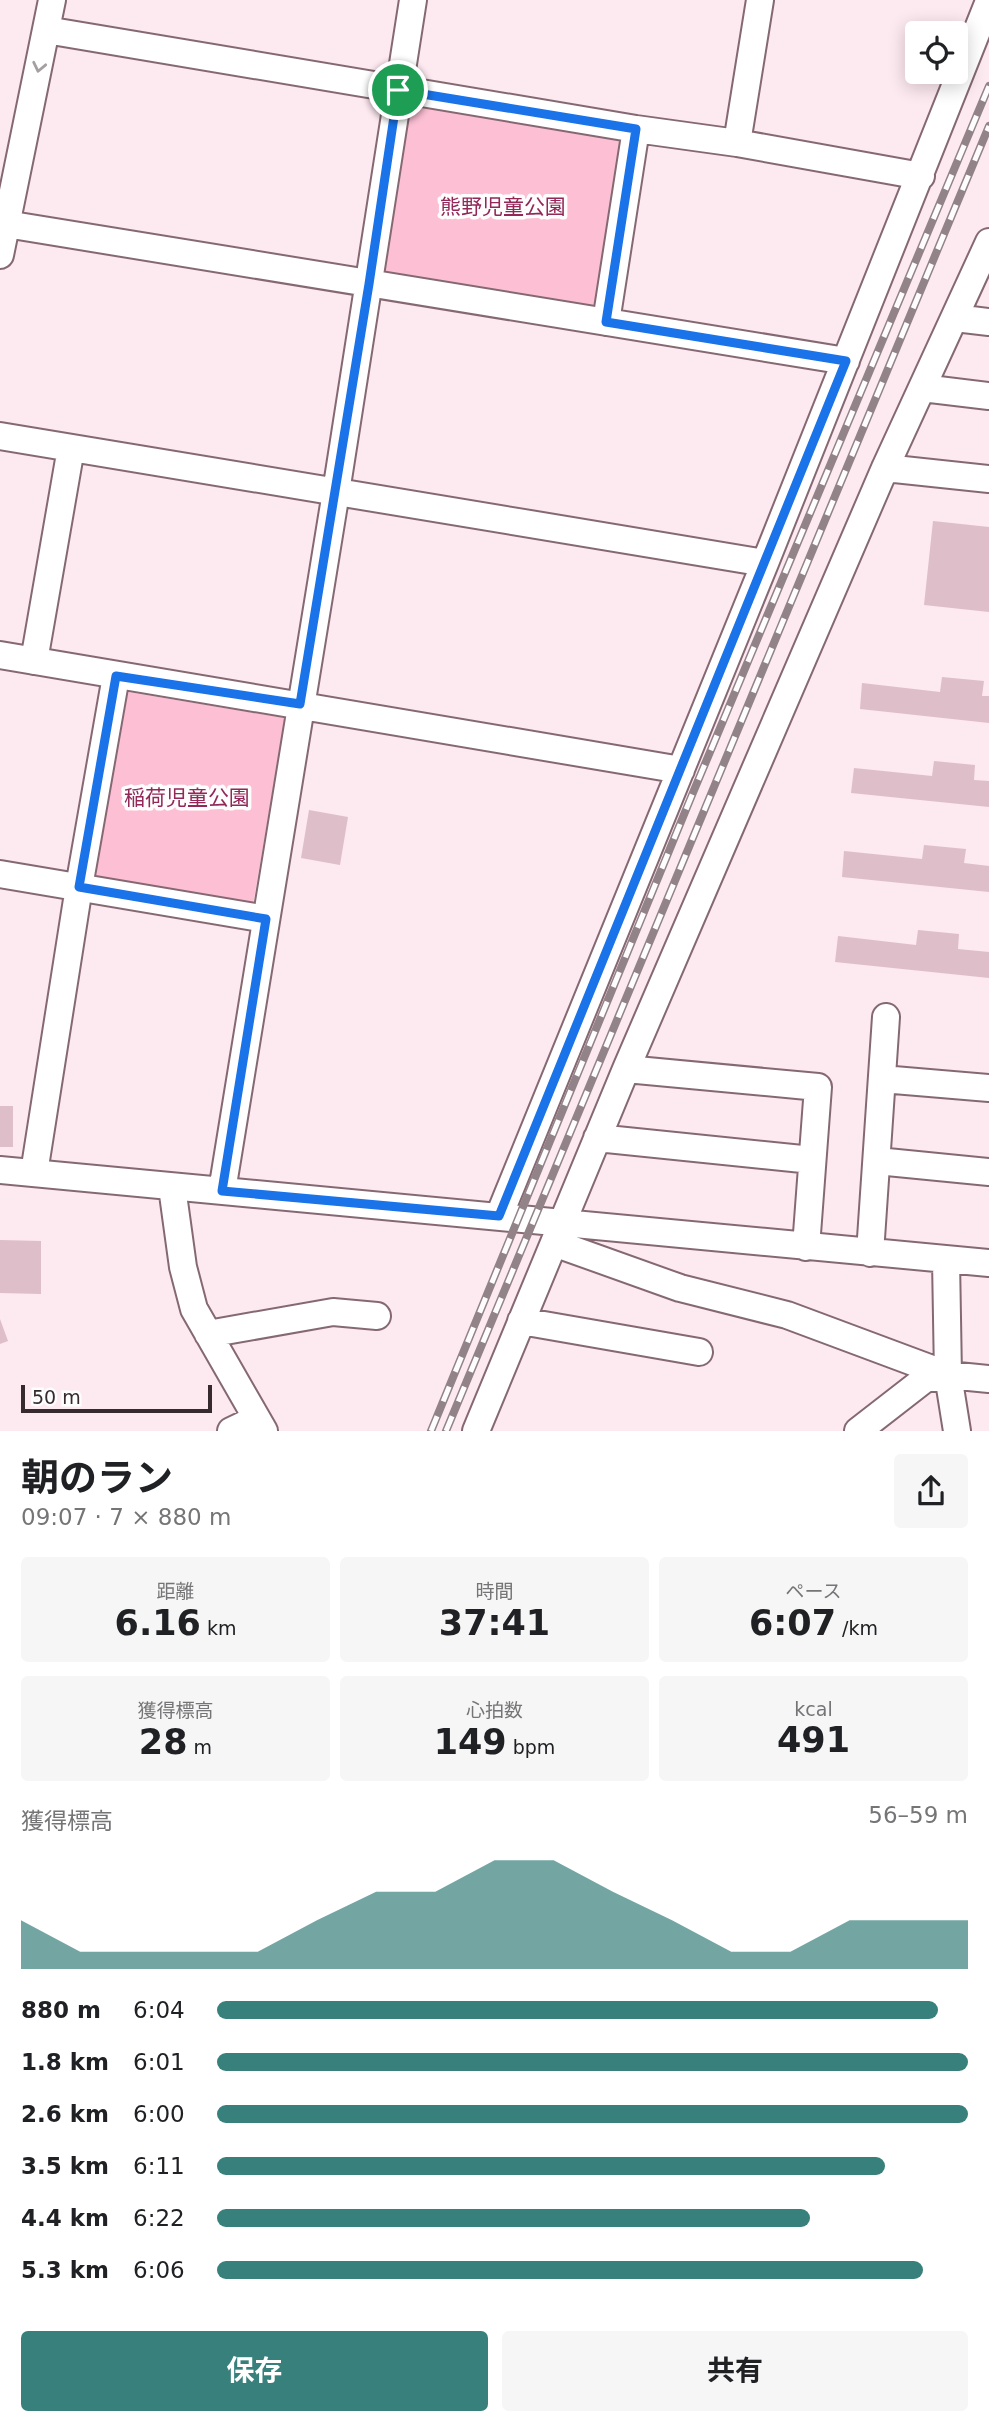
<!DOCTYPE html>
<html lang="ja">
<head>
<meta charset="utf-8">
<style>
	:root { --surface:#fff; --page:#f6f6f6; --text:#202124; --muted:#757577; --accent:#38807c }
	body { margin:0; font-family:"DejaVu Sans","Noto Sans JP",sans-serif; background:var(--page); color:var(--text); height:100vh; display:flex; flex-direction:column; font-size:26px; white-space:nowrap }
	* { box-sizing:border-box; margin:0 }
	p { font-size:23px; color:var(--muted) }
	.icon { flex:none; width:38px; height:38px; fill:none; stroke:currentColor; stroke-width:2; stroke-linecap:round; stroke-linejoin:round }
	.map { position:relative; height:1431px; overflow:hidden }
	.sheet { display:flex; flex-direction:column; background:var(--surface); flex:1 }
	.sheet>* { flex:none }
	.buttons { position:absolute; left:905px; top:21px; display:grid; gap:14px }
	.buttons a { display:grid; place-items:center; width:63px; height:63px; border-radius:7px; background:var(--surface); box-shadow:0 4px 18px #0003; font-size:35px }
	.scale { position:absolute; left:21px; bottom:18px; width:191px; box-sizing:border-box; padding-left:7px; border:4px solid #362a2e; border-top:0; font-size:19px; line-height:24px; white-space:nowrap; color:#362a2e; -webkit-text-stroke:5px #fdfdfd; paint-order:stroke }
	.pin { position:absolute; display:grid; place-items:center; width:60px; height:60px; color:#fff; margin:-30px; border:4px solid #fff; border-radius:50%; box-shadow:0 2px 7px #0007 }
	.round { display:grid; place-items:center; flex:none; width:74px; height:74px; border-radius:7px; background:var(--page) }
	.overview { display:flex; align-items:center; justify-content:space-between; height:119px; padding:0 21px }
	h1 { font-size:38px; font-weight:700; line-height:52px }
	.stats { display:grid; grid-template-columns:repeat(3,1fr); gap:10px; height:119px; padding:7px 21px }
	.stats div { display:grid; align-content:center; border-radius:7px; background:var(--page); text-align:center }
	.stats b { font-size:35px; font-weight:700 }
	.stats small { font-size:19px; font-weight:400 }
	.stats p { font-size:19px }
	.chart { height:196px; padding:14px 21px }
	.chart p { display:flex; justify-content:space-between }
	.chart svg { width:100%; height:126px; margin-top:7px; fill:var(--accent); opacity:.7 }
	.primary-button { display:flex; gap:14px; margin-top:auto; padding:14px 21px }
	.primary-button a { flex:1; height:80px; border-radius:7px; background:var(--accent); color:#fff; font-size:28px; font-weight:700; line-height:80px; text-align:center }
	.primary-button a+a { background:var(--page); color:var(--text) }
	ul { padding:0 21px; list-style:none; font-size:23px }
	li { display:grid; grid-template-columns:112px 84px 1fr; align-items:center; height:52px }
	li i { height:18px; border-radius:9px; background:var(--accent) }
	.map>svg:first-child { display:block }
</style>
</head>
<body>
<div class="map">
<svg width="989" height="1431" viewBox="0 0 989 1431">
	<rect width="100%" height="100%" fill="#fde9f0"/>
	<path fill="#fcbfd4" d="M416 107 625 138 598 308 383 275 405 118Z
		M122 691 285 718 253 905 90 878Z"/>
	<path fill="#debec9" d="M933 521 989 527V612L924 605Z
		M942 677 984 681 982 696H989V723L860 709 862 683 940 692Z
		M934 761 975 765 974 780 989 781V807L851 793 854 768 932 776Z
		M309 810 348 817 340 865 301 858Z
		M924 845 966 849 964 863 989 866V892L842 877 844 851 922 859Z
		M918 930 959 934 958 949 989 952V978L835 962 838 936 916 945Z
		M0 1106H13V1147H0Z
		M0 1240 41 1241V1294L0 1293Z
		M0 1319 8 1341 0 1344Z"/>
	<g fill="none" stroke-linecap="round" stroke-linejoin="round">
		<g stroke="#856972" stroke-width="30">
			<path id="minor" d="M46 30 636 129 737 143 921 176
				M737 143 760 0
				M6 224 846 361
				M0 255 52 0
				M955 318 989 322
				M606 322 636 129
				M922 388 989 396
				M0 436 765 563
				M885 468 989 479
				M0 655 681 770
				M34 661 71 448
				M0 874 266 919
				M626 1069 818 1087 806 1247
				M882 1079 989 1088
				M597 1138 812 1160
				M877 1161 989 1172
				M0 1170 989 1263
				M34 1173 79 887 116 676
				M172 1187 183 1267 194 1309 264 1431
				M222 1191 336 492 413 0
				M499 1216 765 563 989 1
				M554 1243 680 1288 787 1315 948 1375 989 1379
				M870 1253 886 1017
				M946 1260 948 1375 957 1431
				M521 1321 699 1352
				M208 1334 333 1312 377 1316
				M231 1431 256 1419
				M476 1431 626 1069 885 468 989 242
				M858 1431 925 1379 948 1375"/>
		</g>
		<use href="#minor" stroke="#fff" stroke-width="26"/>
		<g stroke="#928388" stroke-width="8">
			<path id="rail" d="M431 1431 692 795 989 86
				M446 1431 989 126"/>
		</g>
		<use href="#rail" stroke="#fdfdfd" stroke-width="5" stroke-dasharray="16" stroke-linecap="butt"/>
	</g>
	<defs><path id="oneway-chevron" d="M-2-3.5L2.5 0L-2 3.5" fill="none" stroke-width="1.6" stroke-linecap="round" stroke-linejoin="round" transform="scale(1.75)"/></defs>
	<use stroke="#a59fa1" href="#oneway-chevron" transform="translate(39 67) rotate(102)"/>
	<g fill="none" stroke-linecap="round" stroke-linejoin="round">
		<g stroke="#fff" stroke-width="14">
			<path id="route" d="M398 90 636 129 606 322 846 361 499 1216 222 1191 266 919 79 887 116 676 300 704 369 284Z"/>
		</g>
		<use href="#route" stroke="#1a73e8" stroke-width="9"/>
	</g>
	<g text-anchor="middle" stroke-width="7" stroke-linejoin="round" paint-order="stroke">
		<g font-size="21" fill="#922758" stroke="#fdfdfd">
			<text x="503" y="214">熊野児童公園</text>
			<text x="187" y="805">稲荷児童公園</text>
		</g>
	</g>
</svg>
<div class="buttons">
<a><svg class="icon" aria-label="locate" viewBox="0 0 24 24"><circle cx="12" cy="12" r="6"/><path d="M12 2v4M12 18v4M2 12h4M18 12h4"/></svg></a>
</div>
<div class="scale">50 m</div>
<div class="pin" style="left:398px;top:90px;background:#1e9e55"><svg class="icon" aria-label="arrive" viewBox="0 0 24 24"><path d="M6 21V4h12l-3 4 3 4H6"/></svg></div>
</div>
<section class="sheet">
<div class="overview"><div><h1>朝のラン</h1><p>09:07 · 7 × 880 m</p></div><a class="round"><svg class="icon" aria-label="share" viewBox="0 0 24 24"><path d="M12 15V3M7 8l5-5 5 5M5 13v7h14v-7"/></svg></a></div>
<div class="stats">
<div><p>距離</p><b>6.16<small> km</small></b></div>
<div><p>時間</p><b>37:41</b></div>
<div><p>ペース</p><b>6:07<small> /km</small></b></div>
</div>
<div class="stats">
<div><p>獲得標高</p><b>28<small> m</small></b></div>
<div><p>心拍数</p><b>149<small> bpm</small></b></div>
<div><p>kcal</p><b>491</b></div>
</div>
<div class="chart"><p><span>獲得標高</span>56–59 m</p>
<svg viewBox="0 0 160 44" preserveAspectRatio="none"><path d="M0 44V27L10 38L20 38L30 38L40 38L50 27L60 17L70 17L80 6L90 6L100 17L110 27L120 38L130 38L140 27L150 27L160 27V44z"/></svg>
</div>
<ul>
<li><b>880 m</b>6:04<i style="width:96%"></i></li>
<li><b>1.8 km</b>6:01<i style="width:100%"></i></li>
<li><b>2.6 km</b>6:00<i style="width:100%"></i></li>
<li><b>3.5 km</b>6:11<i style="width:89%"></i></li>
<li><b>4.4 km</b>6:22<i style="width:79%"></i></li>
<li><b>5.3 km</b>6:06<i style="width:94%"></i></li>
</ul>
<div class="primary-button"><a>保存</a><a>共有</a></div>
</section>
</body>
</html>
